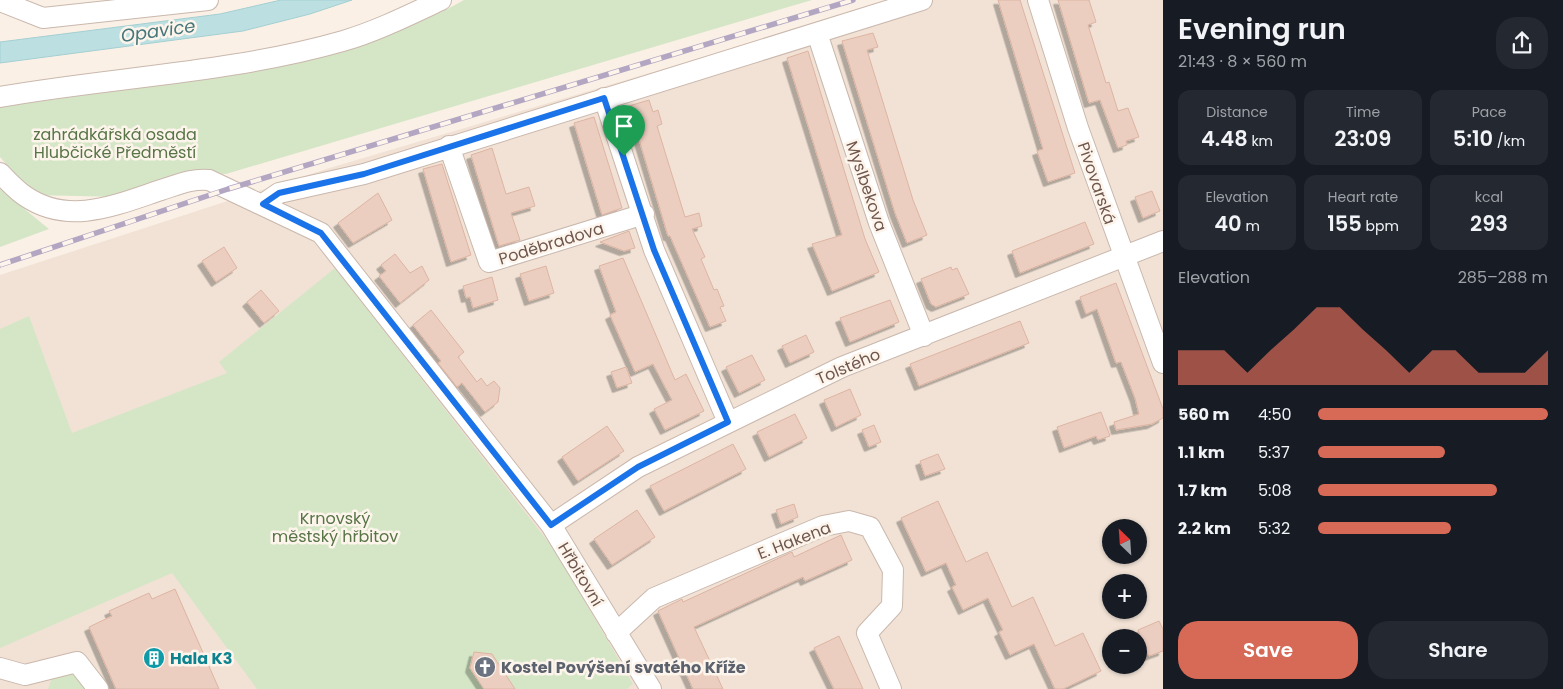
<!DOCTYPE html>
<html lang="en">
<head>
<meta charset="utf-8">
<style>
	:root { --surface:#171b24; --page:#242831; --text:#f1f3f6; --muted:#9ea1a6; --accent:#d76957 }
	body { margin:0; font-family:Poppins,sans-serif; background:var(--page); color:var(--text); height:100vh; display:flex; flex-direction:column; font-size:19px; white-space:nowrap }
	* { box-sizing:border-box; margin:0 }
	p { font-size:16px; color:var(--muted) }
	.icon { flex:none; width:28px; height:28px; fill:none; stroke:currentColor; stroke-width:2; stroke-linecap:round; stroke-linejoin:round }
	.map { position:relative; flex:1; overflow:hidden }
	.details { display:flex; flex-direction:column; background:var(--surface); width:400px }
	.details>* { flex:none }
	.needle { width:32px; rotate:335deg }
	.tools { position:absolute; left:1102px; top:519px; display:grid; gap:10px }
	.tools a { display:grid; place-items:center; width:45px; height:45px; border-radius:50%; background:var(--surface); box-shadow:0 1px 4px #0004; font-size:25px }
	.pin { position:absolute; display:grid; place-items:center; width:42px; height:42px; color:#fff; margin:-51px -21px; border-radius:50% 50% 50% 0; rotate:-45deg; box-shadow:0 0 5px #0007 }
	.pin .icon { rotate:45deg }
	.round { display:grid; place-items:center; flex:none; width:52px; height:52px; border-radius:20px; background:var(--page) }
	.overview { display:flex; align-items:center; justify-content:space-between; height:85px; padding:0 15px }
	h1 { font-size:28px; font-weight:600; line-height:38px }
	.metrics { display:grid; grid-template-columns:repeat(3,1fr); gap:8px; height:85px; padding:5px 15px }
	.metrics div { display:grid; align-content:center; border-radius:12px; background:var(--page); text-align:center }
	.metrics b { font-size:21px; font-weight:600 }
	.metrics small { font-size:14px; font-weight:400 }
	.metrics p { font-size:14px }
	.chart { height:140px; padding:10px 15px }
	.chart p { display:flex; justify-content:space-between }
	.chart svg { width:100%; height:90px; margin-top:5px; fill:var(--accent); opacity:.7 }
	.primary-button { display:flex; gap:10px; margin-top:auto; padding:10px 15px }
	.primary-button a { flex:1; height:58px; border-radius:20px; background:var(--accent); color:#fff; font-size:20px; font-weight:600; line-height:58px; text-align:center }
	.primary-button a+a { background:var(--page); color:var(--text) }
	ul { padding:0 15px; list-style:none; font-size:16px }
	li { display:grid; grid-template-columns:80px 60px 1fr; align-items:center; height:38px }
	li i { height:12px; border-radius:6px; background:var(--accent) }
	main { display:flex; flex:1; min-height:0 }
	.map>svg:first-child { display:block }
</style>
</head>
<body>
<main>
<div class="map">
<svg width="1163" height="689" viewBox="0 0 1163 689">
	<defs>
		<filter id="shadow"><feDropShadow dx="-4.5" dy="4.5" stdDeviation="0" flood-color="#0004"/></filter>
	</defs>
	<rect width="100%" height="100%" fill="#faf0e6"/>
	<path fill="#f1e2d5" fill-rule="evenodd" d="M895 0H1163V689H0V275L323 170ZM1111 528H1139V555H1111ZM1111 582H1139V610H1111ZM1111 638H1139V665H1111Z"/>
	<path fill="#d5e6c6" d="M464 0H812L226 174H191L122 197 34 195 0 157V107C124 89 250 77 369 38 402 27 434 18 464 0Z
		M0 189 49 229 0 247Z
		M335 268 556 552 633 684 627 689H257L172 573 0 648V329L29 316 72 433 227 373 219 362Z
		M66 670 78 677 90 689H48L52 678Z"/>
	<path fill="#bcdfe1" stroke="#a4cfd2" d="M281 0H352L310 14 243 31 0 63V42L220 14Z"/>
	<path fill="#eccec0" stroke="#ddb4a2" filter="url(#shadow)" d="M998 0H1020L1075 173 1048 182 1037 151 1043 149Z
		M1058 0H1089L1096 22 1088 25 1106 83 1109 82 1118 111 1128 108 1139 137 1126 141 1127 145 1118 148 1100 100 1089 103Z
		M873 33 878 47 867 50 913 200 927 235 907 243 895 213 842 41Z
		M808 51 865 239 879 272 832 291 812 244 842 235 787 58Z
		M649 100 653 112 658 110 662 124 657 126 685 217 699 213 702 226 692 229 705 257 701 259 714 290 717 289 724 306 720 307 726 321 710 327 670 236H668L629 106Z
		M594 117 622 208 602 215 574 123Z
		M492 148 506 194 529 187 535 206 511 213 520 240 499 246 471 155Z
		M442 164 471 255 451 262 423 169Z
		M1152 191 1160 211 1143 218 1135 197Z
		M378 193 392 220 353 243 338 223Z
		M1085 222 1094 244 1020 273 1012 251Z
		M629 231 635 248 624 251 600 242Z
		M224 247 237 268 216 282 202 261Z
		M395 254 410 273 422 266 429 280 400 303 379 276 386 271 381 265Z
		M623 258 675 380 686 374 704 411 665 430 654 409 672 400 653 364 635 372 610 315 616 312 599 266Z
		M546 266 554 293 529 301 520 274Z
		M951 267 952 270 957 268 969 294 936 307 931 304 921 279Z
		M492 277 498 300 473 308 470 297 466 298 463 286Z
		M1116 283 1163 409V418L1152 424 1116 430 1114 422 1139 414 1135 398 1121 362 1116 363 1097 309 1086 314 1080 297Z
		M261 290 279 311 264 323 247 302Z
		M890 300 899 322 850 342 840 318Z
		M431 310 464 352 458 357 477 382 481 378 487 386 494 381 500 388 498 402 485 412 462 383 457 387 438 363 441 361 413 325Z
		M1020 321 1029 343 919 386 910 364Z
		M806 335 814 352 790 363 782 346Z
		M752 355 765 380 739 393 726 367Z
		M626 367 632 383 617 388 611 372Z
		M850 389 861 415 836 427 824 400Z
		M1101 412 1110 436 1098 440 1096 436 1064 448 1057 427Z
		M795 414 807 438 769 457 757 432Z
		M874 425 881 442 869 447 862 430Z
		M607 426 624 451 578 481 562 457Z
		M733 444 746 469 664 511 650 486Z
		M938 454 945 469 925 476 920 461Z
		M938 501 966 562 987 552 1012 607 1033 597 1055 646 1083 633 1101 671 1063 689H1055L1034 644 1010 655 999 632 1003 630 988 598 963 610 952 587 956 585 946 563 926 572 901 518Z
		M794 504 798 517 781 524 776 510Z
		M637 510 655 537 612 565 594 539Z
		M841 535 852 560 805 581 803 577 694 627 723 689H693L658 611 682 599 683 602 792 552 794 557Z
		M175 589 219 689H116L89 627 112 616 109 611 149 593 152 599Z
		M1159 621 1163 629V651L1149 656 1146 651 1139 654 1140 636 1138 630Z
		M839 636 863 689H834L814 648Z
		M474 652 492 654 515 689H484L470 668Z"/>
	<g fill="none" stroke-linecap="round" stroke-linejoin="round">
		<g stroke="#cab8ad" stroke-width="22">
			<path id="minor" d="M1038 0 1078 128 1163 363
				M0 1 43 18 208 0
				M817 33 879 223 924 336
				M0 97C114 77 231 73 343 41 377 31 409 15 441 0
				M604 98 654 250 728 422
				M449 146 489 262 644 214
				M0 173C8 181 16 190 25 196 69 226 116 205 161 190 177 185 192 178 209 180L321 233 551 525 651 689
				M263 204 279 193 364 174 922 0
				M551 525 638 467 842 367 1163 241
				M616 633 654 598 823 526 849 521 870 527 893 570 892 606 867 633 891 689
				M0 668 25 675 77 662 98 689"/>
		</g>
		<use href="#minor" stroke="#fff" stroke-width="20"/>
		<g stroke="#b3a6c2" stroke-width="5.5">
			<path id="rail" d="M0 265 228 189 853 0"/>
		</g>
		<use href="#rail" stroke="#fdf5ec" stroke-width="4" stroke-dasharray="11" stroke-linecap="butt"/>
	</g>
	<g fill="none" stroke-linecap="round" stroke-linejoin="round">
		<g stroke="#fff" stroke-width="10">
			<path id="route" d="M604 98 654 250 728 422 638 467 551 525 321 233 263 204 279 193 364 174Z"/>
		</g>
		<use href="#route" stroke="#1a73e8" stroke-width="6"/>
	</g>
	<defs>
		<g id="building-disc" transform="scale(1.125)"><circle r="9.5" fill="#0f9aa8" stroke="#fdf5ec"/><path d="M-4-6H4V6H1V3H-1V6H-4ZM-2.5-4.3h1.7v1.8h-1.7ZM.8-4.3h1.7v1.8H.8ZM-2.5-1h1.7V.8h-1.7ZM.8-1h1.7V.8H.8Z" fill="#fff"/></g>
		<g id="church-disc" transform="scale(1.125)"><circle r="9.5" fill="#6b7280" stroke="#fdf5ec"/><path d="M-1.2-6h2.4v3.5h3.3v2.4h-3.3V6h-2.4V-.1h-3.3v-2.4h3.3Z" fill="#fff"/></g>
	</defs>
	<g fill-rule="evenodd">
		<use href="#building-disc" x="154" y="658"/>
		<use href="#church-disc" x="485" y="667"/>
	</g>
	<g text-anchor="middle" stroke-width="5" stroke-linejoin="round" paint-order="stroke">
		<g font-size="16" fill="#587547" stroke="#fdf5ec">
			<text x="115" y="140">zahrádkářská osada<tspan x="115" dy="18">Hlubčické Předměstí</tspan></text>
			<text x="335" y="524">Krnovský<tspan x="335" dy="18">městský hřbitov</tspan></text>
		</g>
		<g font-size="16" fill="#70574d" stroke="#fdf5ec">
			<text transform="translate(1097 183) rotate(71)" y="6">Pivovarská</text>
			<text transform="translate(867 186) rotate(71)" y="6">Myslbekova</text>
			<text transform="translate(551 243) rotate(-17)" y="6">Poděbradova</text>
			<text transform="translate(848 366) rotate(-23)" y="6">Tolstého</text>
			<text transform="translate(794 540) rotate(-21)" y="6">E. Hakena</text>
			<text transform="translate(581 574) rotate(59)" y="6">Hřbitovní</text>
		</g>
		<g font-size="16" font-weight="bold" fill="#0d838f" stroke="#fdf5ec" text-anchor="start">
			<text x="170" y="664">Hala K3</text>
		</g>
		<g font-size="16" font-weight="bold" fill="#5b616d" stroke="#fdf5ec" text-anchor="start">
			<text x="501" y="673">Kostel Povýšení svatého Kříže</text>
		</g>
		<g font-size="18" font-style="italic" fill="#46777b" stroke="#fdf5ec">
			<text transform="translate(158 31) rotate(-8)" y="6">Opavice</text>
		</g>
	</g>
</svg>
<div class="tools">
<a><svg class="needle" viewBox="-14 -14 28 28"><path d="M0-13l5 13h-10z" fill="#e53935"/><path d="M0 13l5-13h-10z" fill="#9ea1a6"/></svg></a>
<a>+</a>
<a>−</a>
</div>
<div class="pin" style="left:624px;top:156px;background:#1e9e55"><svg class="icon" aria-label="arrive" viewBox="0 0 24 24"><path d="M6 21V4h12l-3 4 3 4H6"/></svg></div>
</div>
<section class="details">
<div class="overview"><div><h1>Evening run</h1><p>21:43 · 8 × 560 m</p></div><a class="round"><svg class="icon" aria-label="share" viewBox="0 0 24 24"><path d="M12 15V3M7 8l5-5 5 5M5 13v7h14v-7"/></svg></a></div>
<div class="metrics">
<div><p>Distance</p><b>4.48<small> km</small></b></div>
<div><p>Time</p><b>23:09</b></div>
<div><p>Pace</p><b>5:10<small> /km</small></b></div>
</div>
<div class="metrics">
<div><p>Elevation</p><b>40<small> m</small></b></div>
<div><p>Heart rate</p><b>155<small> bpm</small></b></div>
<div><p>kcal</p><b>293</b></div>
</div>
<div class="chart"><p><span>Elevation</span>285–288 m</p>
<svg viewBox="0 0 160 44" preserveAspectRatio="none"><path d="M0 44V27L10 27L20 27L30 38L40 27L50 17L60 6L70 6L80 17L90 27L100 38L110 27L120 27L130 38L140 38L150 38L160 27V44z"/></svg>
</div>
<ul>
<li><b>560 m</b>4:50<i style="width:100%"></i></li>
<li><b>1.1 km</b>5:37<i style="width:55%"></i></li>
<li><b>1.7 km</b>5:08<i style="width:78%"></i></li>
<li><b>2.2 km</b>5:32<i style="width:58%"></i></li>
</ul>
<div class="primary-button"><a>Save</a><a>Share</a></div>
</section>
</main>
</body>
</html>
